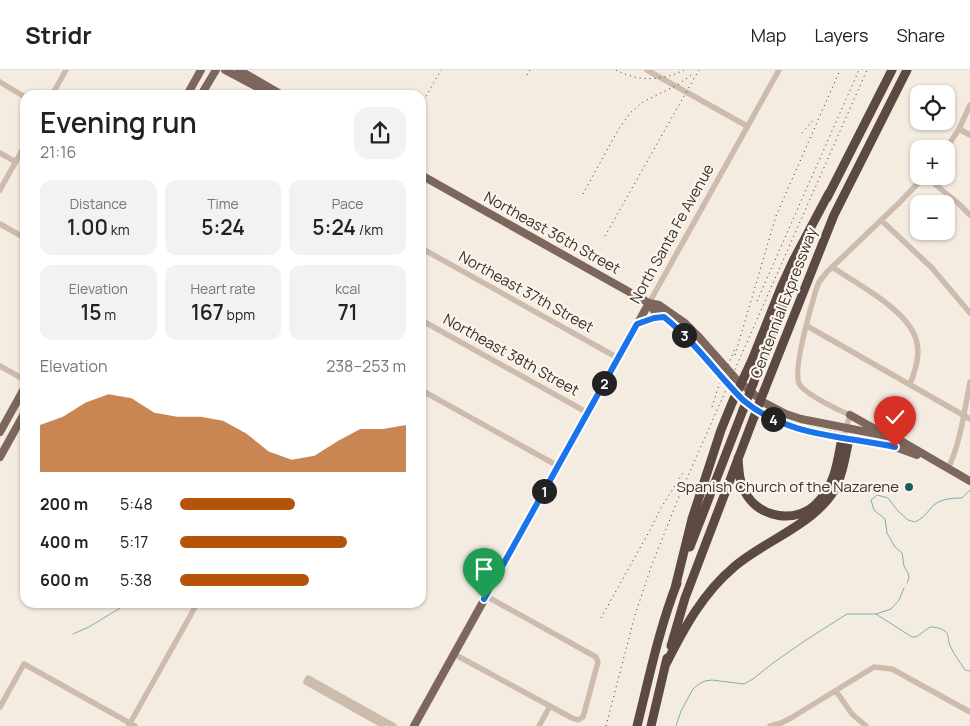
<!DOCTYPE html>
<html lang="en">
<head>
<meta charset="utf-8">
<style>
	:root { --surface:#fff; --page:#f2f2f2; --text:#222; --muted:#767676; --line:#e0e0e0; --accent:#b45309 }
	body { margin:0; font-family:Manrope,sans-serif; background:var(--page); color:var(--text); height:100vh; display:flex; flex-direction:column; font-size:19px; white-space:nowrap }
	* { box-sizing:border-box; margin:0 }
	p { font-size:16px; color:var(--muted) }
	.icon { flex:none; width:28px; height:28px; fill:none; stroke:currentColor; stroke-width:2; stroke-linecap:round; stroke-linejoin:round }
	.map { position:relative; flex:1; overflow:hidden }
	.sheet { position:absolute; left:20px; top:20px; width:406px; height:518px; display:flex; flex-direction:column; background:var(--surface); border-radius:15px; box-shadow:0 1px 4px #0004 }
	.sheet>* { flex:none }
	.fabs { position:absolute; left:910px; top:15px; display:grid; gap:10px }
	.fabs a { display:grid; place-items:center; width:45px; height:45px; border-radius:10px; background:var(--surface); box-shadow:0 1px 4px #0004; font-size:25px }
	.pin { position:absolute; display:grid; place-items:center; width:42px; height:42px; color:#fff; margin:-51px -21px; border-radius:50% 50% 50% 0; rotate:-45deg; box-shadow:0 0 5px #0007 }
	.pin .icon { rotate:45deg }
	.km { position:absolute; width:25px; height:25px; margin:-12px; border-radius:50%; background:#222; color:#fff; font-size:14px; line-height:25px; text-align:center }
	.round { display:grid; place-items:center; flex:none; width:52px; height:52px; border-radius:15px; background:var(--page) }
	.head { display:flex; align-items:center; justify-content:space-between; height:85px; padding:0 20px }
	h1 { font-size:28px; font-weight:600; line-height:38px }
	.metrics { display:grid; grid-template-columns:repeat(3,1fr); gap:8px; height:85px; padding:5px 20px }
	.metrics div { display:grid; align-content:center; border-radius:12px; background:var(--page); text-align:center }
	.metrics b { font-size:21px; font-weight:600 }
	.metrics small { font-size:14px; font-weight:400 }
	.metrics p { font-size:14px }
	.chart { height:140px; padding:10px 20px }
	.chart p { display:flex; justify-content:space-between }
	.chart svg { width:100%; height:90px; margin-top:5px; fill:var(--accent); opacity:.7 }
	ul { padding:0 20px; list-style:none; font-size:16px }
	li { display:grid; grid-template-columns:80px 60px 1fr; align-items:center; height:38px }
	li i { height:12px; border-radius:6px; background:var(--accent) }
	header { display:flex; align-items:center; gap:30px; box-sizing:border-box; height:70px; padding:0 25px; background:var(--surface); border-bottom:1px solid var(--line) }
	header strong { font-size:24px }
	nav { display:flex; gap:28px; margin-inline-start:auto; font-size:18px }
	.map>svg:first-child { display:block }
</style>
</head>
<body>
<header>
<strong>Stridr</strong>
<nav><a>Map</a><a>Layers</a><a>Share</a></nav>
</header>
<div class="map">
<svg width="970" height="656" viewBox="0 0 970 656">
	<rect width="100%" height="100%" fill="#f4ebe1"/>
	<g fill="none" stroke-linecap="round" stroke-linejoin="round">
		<path stroke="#7fb0b2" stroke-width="1" d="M907 513 909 508 908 503 904 496 902 483 895 477 887 463 885 449 874 440 871 430 877 425 888 428 898 441 908 450 915 452C922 449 926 444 931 438 938 429 951 428 962 428L970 420
			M876 544 912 567H916L930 557C935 557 941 558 945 561 949 565 948 568 949 573 952 582 960 592 965 600L970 601
			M73 564 89 557 130 532
			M676 656 681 641 693 619 699 614 705 611 712 610 744 614 753 609 773 593 806 570 847 544H876L891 539 899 530 904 518"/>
		<path stroke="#cdbbac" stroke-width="5.5" d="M647 0 747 56
			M0 12 25 27
			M52 25 66 0
			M959 59 970 65
			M946 79 959 59 970 35
			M0 83 16 92
			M925 106 959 134 970 145
			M0 120 25 75
			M881 150 932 198 970 243
			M0 154 25 168
			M421 178 618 288
			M832 197C857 214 911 241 917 273 920 286 915 302 910 314
			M649 233 779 0
			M421 250 588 343
			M807 256 970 349
			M0 296 25 310
			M421 320 558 396
			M844 368 846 358 850 345C838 340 807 325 800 315 791 303 811 237 816 220L819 212 827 202 900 132 925 106
			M948 399C961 371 964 342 970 312
			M454 584 572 648 578 650 583 647 598 592 596 587 486 526
			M836 621 852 644 866 656
			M0 637 24 594 135 656
			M129 655 198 532
			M384 656 306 612 308 608 394 656
			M539 656 550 636
			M770 656 781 653 791 648 874 597 892 599 970 642"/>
		<path stroke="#7d675c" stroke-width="8" d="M225 0 272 25
			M239 0 282 25
			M187 25 201 0
			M201 25 216 0
			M421 105 649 233 659 235 685 253 698 266 736 309 763 332 786 344 801 349 877 364 901 371 970 411
			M649 233 655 242 664 247 682 262 739 327 767 346 784 354 799 359 895 377 917 385
			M637 254 654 248 664 247
			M850 345 882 363
			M0 362 25 317
			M0 387 25 342
			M414 656 649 233"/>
		<path stroke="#5c4a42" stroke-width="9" d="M827 128 892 0
			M753 314 806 176
			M764 321 834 145 907 0
			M690 477 743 340
			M675 518 692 449 721 360 732 333 752 290 782 215 793 191 829 123
			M671 576 685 528 754 347
			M666 594C684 558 703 523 734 497 765 470 819 453 837 415 843 402 845 387 848 374L844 368 841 373C837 395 834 416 817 433 797 454 759 449 745 422 739 412 739 400 738 388
			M637 656C649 608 659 559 677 513
			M651 656 667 588"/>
		<path stroke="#3b302b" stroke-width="1" stroke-dasharray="1 4" stroke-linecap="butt" d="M616 0C638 12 663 11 684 0
			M527 5 530 0
			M421 35 441 0
			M802 63 815 48
			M583 124 618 60 630 43 643 32 679 14 694 3
			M605 166 684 26 699 0
			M757 231 859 0
			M735 285 776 146 840 0
			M712 337 718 318 735 279
			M601 548 650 460 661 438 684 401
			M606 656 635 545 651 497 680 424 867 0"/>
		<path stroke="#5c4a42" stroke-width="9" d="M743 340 753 314
			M754 347 764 321"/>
	</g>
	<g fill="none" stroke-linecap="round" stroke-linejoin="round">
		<g stroke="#fff" stroke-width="10">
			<path id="route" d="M484 529 637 254 654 248 664 247C685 264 702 284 720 305 727 313 735 322 743 330 785 366 844 366 895 377"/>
		</g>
		<use href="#route" stroke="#1a73e8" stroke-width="6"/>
	</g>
	<circle fill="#1f5a5e" stroke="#fbf5ee" stroke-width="2" cx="909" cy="417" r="5"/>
	<g text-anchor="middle" stroke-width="4.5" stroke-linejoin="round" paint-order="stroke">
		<g font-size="15" fill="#3b302b" stroke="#fbf5ee">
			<text transform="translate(552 163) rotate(29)" y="5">Northeast 36th Street</text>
			<text transform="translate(672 164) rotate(-61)" y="5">North Santa Fe Avenue</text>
			<text transform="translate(526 222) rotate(29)" y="5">Northeast 37th Street</text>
			<text transform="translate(784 233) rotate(-69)" y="5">Centennial Expressway</text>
			<text transform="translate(511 285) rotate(29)" y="5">Northeast 38th Street</text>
		</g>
		<g font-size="15" fill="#3b302b" stroke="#fbf5ee" text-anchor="end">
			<text x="899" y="422">Spanish Church of the Nazarene</text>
		</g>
	</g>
</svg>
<div class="fabs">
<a><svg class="icon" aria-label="locate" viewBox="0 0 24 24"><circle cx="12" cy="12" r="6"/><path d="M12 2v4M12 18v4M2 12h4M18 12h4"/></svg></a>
<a>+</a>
<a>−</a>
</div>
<div class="pin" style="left:484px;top:529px;background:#1e9e55"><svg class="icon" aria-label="arrive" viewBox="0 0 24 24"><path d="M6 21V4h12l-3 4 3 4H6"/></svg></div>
<div class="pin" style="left:895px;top:377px;background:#d93025"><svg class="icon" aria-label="check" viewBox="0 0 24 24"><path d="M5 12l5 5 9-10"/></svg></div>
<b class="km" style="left:544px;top:421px">1</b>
<b class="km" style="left:604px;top:313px">2</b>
<b class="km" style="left:684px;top:265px">3</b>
<b class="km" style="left:773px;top:349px">4</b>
<section class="sheet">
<div class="head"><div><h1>Evening run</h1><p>21:16</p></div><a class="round"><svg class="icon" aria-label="share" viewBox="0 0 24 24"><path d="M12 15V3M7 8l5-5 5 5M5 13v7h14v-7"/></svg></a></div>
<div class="metrics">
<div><p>Distance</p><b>1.00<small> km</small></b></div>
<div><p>Time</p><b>5:24</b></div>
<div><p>Pace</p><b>5:24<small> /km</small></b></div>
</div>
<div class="metrics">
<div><p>Elevation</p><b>15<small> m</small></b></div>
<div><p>Heart rate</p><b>167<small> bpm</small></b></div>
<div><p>kcal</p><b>71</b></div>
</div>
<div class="chart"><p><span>Elevation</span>238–253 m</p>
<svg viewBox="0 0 160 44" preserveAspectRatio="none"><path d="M0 44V21L10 17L20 10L30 6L40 8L50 15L60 17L70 17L80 19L90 25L100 34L110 38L120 36L130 29L140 23L150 23L160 21V44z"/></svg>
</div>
<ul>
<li><b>200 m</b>5:48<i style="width:51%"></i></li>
<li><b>400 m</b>5:17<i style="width:74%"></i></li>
<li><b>600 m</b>5:38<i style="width:57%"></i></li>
</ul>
</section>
</div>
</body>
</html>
